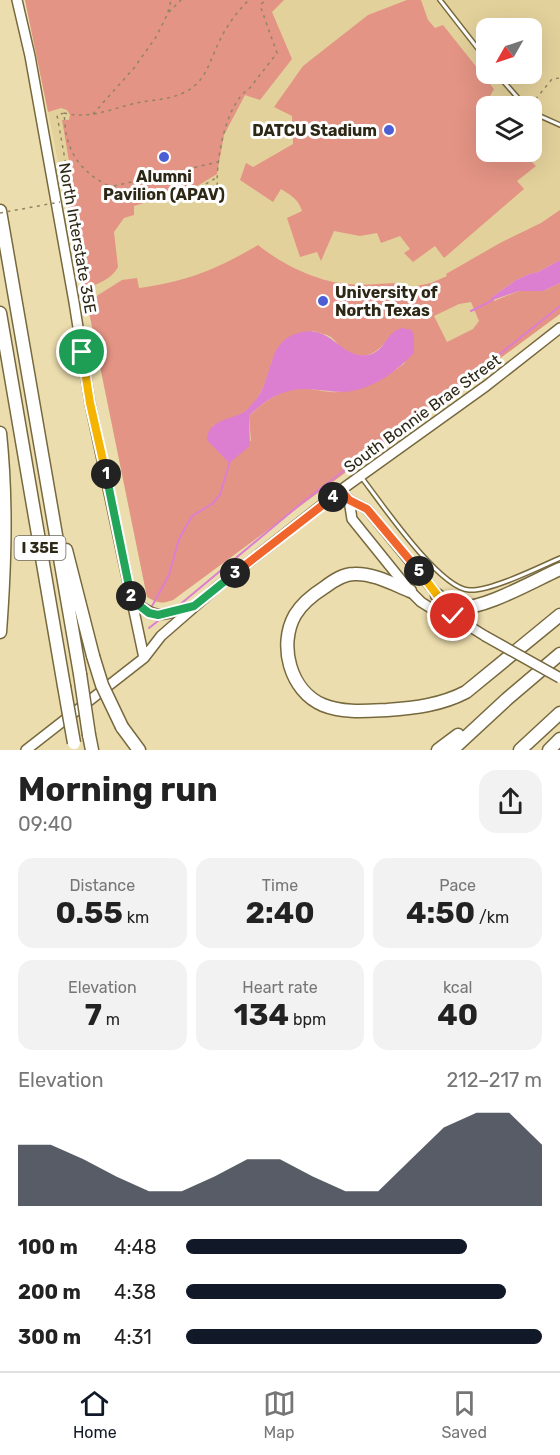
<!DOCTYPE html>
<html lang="en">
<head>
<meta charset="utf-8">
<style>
	:root { --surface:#fff; --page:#f2f2f2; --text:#222; --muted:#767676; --line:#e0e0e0; --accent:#111827 }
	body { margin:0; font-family:Rubik,sans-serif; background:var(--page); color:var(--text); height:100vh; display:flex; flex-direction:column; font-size:22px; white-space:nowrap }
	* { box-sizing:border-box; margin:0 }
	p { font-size:20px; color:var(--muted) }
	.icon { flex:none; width:33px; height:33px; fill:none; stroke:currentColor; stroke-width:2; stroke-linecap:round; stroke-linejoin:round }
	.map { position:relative; height:750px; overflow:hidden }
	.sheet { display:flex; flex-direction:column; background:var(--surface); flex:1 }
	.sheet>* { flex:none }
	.needle { width:39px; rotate:231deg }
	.buttons { position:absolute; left:476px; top:18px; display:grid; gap:12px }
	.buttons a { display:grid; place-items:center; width:66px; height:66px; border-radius:12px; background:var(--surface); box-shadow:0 6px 24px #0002; font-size:30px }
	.pin { position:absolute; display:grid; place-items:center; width:51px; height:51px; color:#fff; margin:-26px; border:3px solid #fff; border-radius:50%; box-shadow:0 2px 6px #0007 }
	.km { position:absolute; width:30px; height:30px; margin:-15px; border-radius:50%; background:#222; color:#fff; font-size:16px; line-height:30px; text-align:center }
	.round { display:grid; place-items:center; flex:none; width:63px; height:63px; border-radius:18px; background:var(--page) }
	.headline { display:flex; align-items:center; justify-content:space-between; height:102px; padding:0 18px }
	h1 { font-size:33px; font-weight:700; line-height:45px }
	.figures { display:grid; grid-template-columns:repeat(3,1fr); gap:9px; height:102px; padding:6px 18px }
	.figures div { display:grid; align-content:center; border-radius:15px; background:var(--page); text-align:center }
	.figures b { font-size:30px; font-weight:700 }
	.figures small { font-size:16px; font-weight:400 }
	.figures p { font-size:16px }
	.chart { height:168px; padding:12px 18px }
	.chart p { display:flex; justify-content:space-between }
	.chart svg { width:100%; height:108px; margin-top:6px; fill:var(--accent); opacity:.7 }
	ul { padding:0 18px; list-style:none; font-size:20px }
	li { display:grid; grid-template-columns:96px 72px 1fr; align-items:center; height:45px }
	li i { height:15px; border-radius:8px; background:var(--accent) }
	.menu { display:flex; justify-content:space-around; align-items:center; height:84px; border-top:2px solid var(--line); background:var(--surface); font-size:16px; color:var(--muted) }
	.menu a { display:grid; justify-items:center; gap:3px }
	.menu .selected { color:var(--accent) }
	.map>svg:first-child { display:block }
</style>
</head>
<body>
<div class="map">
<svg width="560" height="750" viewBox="0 0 560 750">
	<rect width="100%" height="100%" fill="#ecddae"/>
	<path fill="#e3d19b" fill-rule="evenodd" d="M25 0H560V314L173 600 164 603 155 602 147 597ZM486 28H531V74H486ZM486 106H531V152H486Z"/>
	<path fill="#e39484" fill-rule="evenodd" d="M25 0H284L272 12 292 59 260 100 245 95 224 135 217 174 194 188 134 206V215L124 218 114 232 118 267C112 279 96 285 84 289L67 203 76 202 62 120H69L70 115 67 110 61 108 48 112Z
		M407 0H421L428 20 435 28 443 25 494 89 490 96 497 106H486V152H522L536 166 517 181 524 189 444 258 435 246 413 262 404 253 410 249 400 236 381 243 377 233 360 236 334 231 321 261 317 252 300 257 287 218 302 211C299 200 291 195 281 189L273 202 240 180 246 163 253 167 293 144 292 116 274 107 303 66 368 15Z
		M560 210V260L538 272 529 274 516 280 492 297 494 301 519 291H543L560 283V314L173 600C162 604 157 603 147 597L87 302 122 280 137 278 139 288C185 282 218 269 258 245 281 264 318 282 348 284 365 286 383 283 400 283L402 289 431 283 447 276 446 274 500 243 541 223ZM471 302 479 321 473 329 447 342 434 316 459 304ZM313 331C319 333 326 334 331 337 335 340 337 344 341 347 362 362 376 356 389 337L405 363C383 380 365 388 338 392 329 393 319 390 310 389 285 386 266 400 249 416L251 441 212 426C223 421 238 417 247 410 261 398 268 377 272 360Z"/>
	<path fill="#dd7fd0" d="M560 260V283L543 291H519L490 301 492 297 516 280 529 274 538 272Z
		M402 328 411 330 414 335V353C397 371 377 386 352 391 341 393 330 391 319 390 288 386 271 395 249 416L250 446 229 463 207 440C207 420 230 420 244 412 249 409 253 403 257 398 273 377 267 344 295 334 331 321 339 359 367 355 385 353 385 332 402 328Z"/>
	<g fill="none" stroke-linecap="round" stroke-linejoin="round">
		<path stroke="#dd7fd0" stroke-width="2" d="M471 311 493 300
			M177 607 303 502 409 421 481 369 560 306
			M151 608 169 575 179 539 192 516 212 504 220 495 230 461
			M149 628 163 617"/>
		<g stroke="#77693e" stroke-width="6">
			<path id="lane" d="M440 0 486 59
				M497 74 525 106
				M531 112 560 125
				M362 478C381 503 439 588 469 590 489 592 540 567 560 558"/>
		</g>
		<g stroke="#77693e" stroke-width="12">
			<path id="secondary" d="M17 0 30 56 74 302 90 403 144 658
				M341 490 349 500 352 519 410 591 421 602 437 612 453 616 485 636
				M349 500 367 509 440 598
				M132 600C159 621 160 615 192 607
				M26 750 144 658 161 636 216 588 341 490 486 386 560 328"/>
		</g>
		<g stroke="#77693e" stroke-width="15">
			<path id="highway" d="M0 211 80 674
				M0 313 64 686
				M0 433C7 501 5 564 0 632
				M66 550 93 656
				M410 591C393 584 373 573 354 574 343 574 333 581 325 587 314 594 302 603 295 615 278 645 290 691 323 705 343 713 365 711 387 710 415 708 441 705 466 692L560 615
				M437 595C443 600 449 605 457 607 480 612 537 579 560 569
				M122 727 139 750
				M89 735 92 750
				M438 750 458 735
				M452 750 507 699 560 654
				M520 750 560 713
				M549 750 560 739"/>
		</g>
		<path stroke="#908564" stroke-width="1.5" stroke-dasharray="3 4.5" stroke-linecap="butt" d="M168 12 171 0
			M531 105 552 79 560 78
			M64 113C89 119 109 110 132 104 151 99 169 101 187 91 206 81 210 60 219 42 226 27 237 11 249 0
			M93 114 134 68 156 37 168 13 181 0
			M114 186 218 162
			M218 193C214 167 225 103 249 89L277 53 261 8V4L266 0
			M64 201 72 199 57 115 64 113C65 122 65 132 68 141 80 185 138 203 179 195 192 193 205 184 216 178"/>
		<use href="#lane" stroke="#fff" stroke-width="3"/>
		<use href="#secondary" stroke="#fff" stroke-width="9"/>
		<use href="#highway" stroke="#fff" stroke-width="12"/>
		<g stroke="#77693e" stroke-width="12" stroke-linecap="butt">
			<path id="secondary-bridge" d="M485 636 560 678"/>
		</g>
		<g stroke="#77693e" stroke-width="15" stroke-linecap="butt">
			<path id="highway-bridge" d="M93 656 102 685 122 727
				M80 674 89 735
				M64 686 74 743"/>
		</g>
		<path stroke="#908564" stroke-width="1.5" stroke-dasharray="3 4.5" stroke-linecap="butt" d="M0 213 60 202"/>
		<use href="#secondary-bridge" stroke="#fff" stroke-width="9"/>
		<use href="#highway-bridge" stroke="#fff" stroke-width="12"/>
	</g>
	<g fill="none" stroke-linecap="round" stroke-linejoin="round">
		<g stroke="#fff" stroke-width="12">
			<path id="split-1" d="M82 352 90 403 106 474"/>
		</g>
		<g stroke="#fff" stroke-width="12">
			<path id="split-2" d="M106 474 131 596"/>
		</g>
		<g stroke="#fff" stroke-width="12">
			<path id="split-3" d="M131 596 132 600 149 613 158 615 194 606 235 573"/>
		</g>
		<g stroke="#fff" stroke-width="12">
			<path id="split-4" d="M235 573 333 497"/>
		</g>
		<g stroke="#fff" stroke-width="12">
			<path id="split-5" d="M333 497 341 490 349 500 367 509 419 571"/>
		</g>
		<g stroke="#fff" stroke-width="12">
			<path id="split-6" d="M419 571 453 616"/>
		</g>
		<use href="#split-1" stroke="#f5b400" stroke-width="8"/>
		<use href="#split-2" stroke="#22a559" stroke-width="8"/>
		<use href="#split-3" stroke="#22a559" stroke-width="8"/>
		<use href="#split-4" stroke="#f0652b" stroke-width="8"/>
		<use href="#split-5" stroke="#f0652b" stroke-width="8"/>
		<use href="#split-6" stroke="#f5b400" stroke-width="8"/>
	</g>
	<g fill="#4c5ed3" stroke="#fefefe" stroke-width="2">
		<circle cx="389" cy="130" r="6"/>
		<circle cx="164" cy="157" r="6"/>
		<circle cx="323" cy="301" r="6"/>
	</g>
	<g text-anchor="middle" stroke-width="6" stroke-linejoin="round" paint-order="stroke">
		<rect fill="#fefefe" stroke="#6c685b" stroke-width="1.5" x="14.5" y="536" width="51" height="24" rx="4.5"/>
		<g font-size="15" font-weight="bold" fill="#2d2715">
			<text x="40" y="553">I 35E</text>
		</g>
		<g font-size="16" font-weight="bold" fill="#2d2715" stroke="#fefefe" text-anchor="end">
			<text x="377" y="136">DATCU Stadium</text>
			<text x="164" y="182" text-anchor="middle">Alumni<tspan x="164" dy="18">Pavilion (APAV)</tspan></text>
			<text x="335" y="298" text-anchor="start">University of<tspan x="335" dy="18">North Texas</tspan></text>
		</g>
		<g font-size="16" fill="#2d2715" stroke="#fefefe">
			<text transform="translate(78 238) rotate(80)" y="6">North Interstate 35E</text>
			<text transform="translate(422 413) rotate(-36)" y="6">South Bonnie Brae Street</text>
		</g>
	</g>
</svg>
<div class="buttons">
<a><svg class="needle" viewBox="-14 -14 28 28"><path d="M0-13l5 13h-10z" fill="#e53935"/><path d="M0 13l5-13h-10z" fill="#767676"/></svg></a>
<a><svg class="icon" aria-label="layers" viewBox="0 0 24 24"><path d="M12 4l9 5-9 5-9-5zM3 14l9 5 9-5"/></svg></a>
</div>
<div class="pin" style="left:82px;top:352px;background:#1e9e55"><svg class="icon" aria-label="arrive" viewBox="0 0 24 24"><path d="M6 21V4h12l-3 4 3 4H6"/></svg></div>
<div class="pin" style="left:453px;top:616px;background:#d93025"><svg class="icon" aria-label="check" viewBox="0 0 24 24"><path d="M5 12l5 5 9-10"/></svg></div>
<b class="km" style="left:106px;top:474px">1</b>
<b class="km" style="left:131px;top:596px">2</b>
<b class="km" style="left:235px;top:573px">3</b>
<b class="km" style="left:333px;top:497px">4</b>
<b class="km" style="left:419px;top:571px">5</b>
</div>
<section class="sheet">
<div class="headline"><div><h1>Morning run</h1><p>09:40</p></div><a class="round"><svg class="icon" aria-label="share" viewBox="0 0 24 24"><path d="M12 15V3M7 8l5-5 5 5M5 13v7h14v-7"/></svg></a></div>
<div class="figures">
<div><p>Distance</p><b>0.55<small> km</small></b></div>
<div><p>Time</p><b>2:40</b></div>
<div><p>Pace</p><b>4:50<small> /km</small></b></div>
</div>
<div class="figures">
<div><p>Elevation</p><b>7<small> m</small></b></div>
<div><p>Heart rate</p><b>134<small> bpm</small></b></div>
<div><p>kcal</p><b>40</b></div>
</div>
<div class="chart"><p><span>Elevation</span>212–217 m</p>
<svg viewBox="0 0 160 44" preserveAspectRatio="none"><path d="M0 44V19L10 19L20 25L30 32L40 38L50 38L60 32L70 25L80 25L90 32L100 38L110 38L120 25L130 12L140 6L150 6L160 19V44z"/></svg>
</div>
<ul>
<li><b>100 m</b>4:48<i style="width:79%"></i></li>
<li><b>200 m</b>4:38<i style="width:90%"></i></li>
<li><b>300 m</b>4:31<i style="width:100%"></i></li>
</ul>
</section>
<nav class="menu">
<a class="selected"><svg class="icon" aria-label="home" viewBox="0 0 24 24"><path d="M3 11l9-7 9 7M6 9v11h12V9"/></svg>Home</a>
<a><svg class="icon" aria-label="map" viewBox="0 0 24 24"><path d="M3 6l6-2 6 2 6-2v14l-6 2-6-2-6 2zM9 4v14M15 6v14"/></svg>Map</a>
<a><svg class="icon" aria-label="saved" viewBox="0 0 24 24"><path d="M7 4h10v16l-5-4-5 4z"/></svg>Saved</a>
</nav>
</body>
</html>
